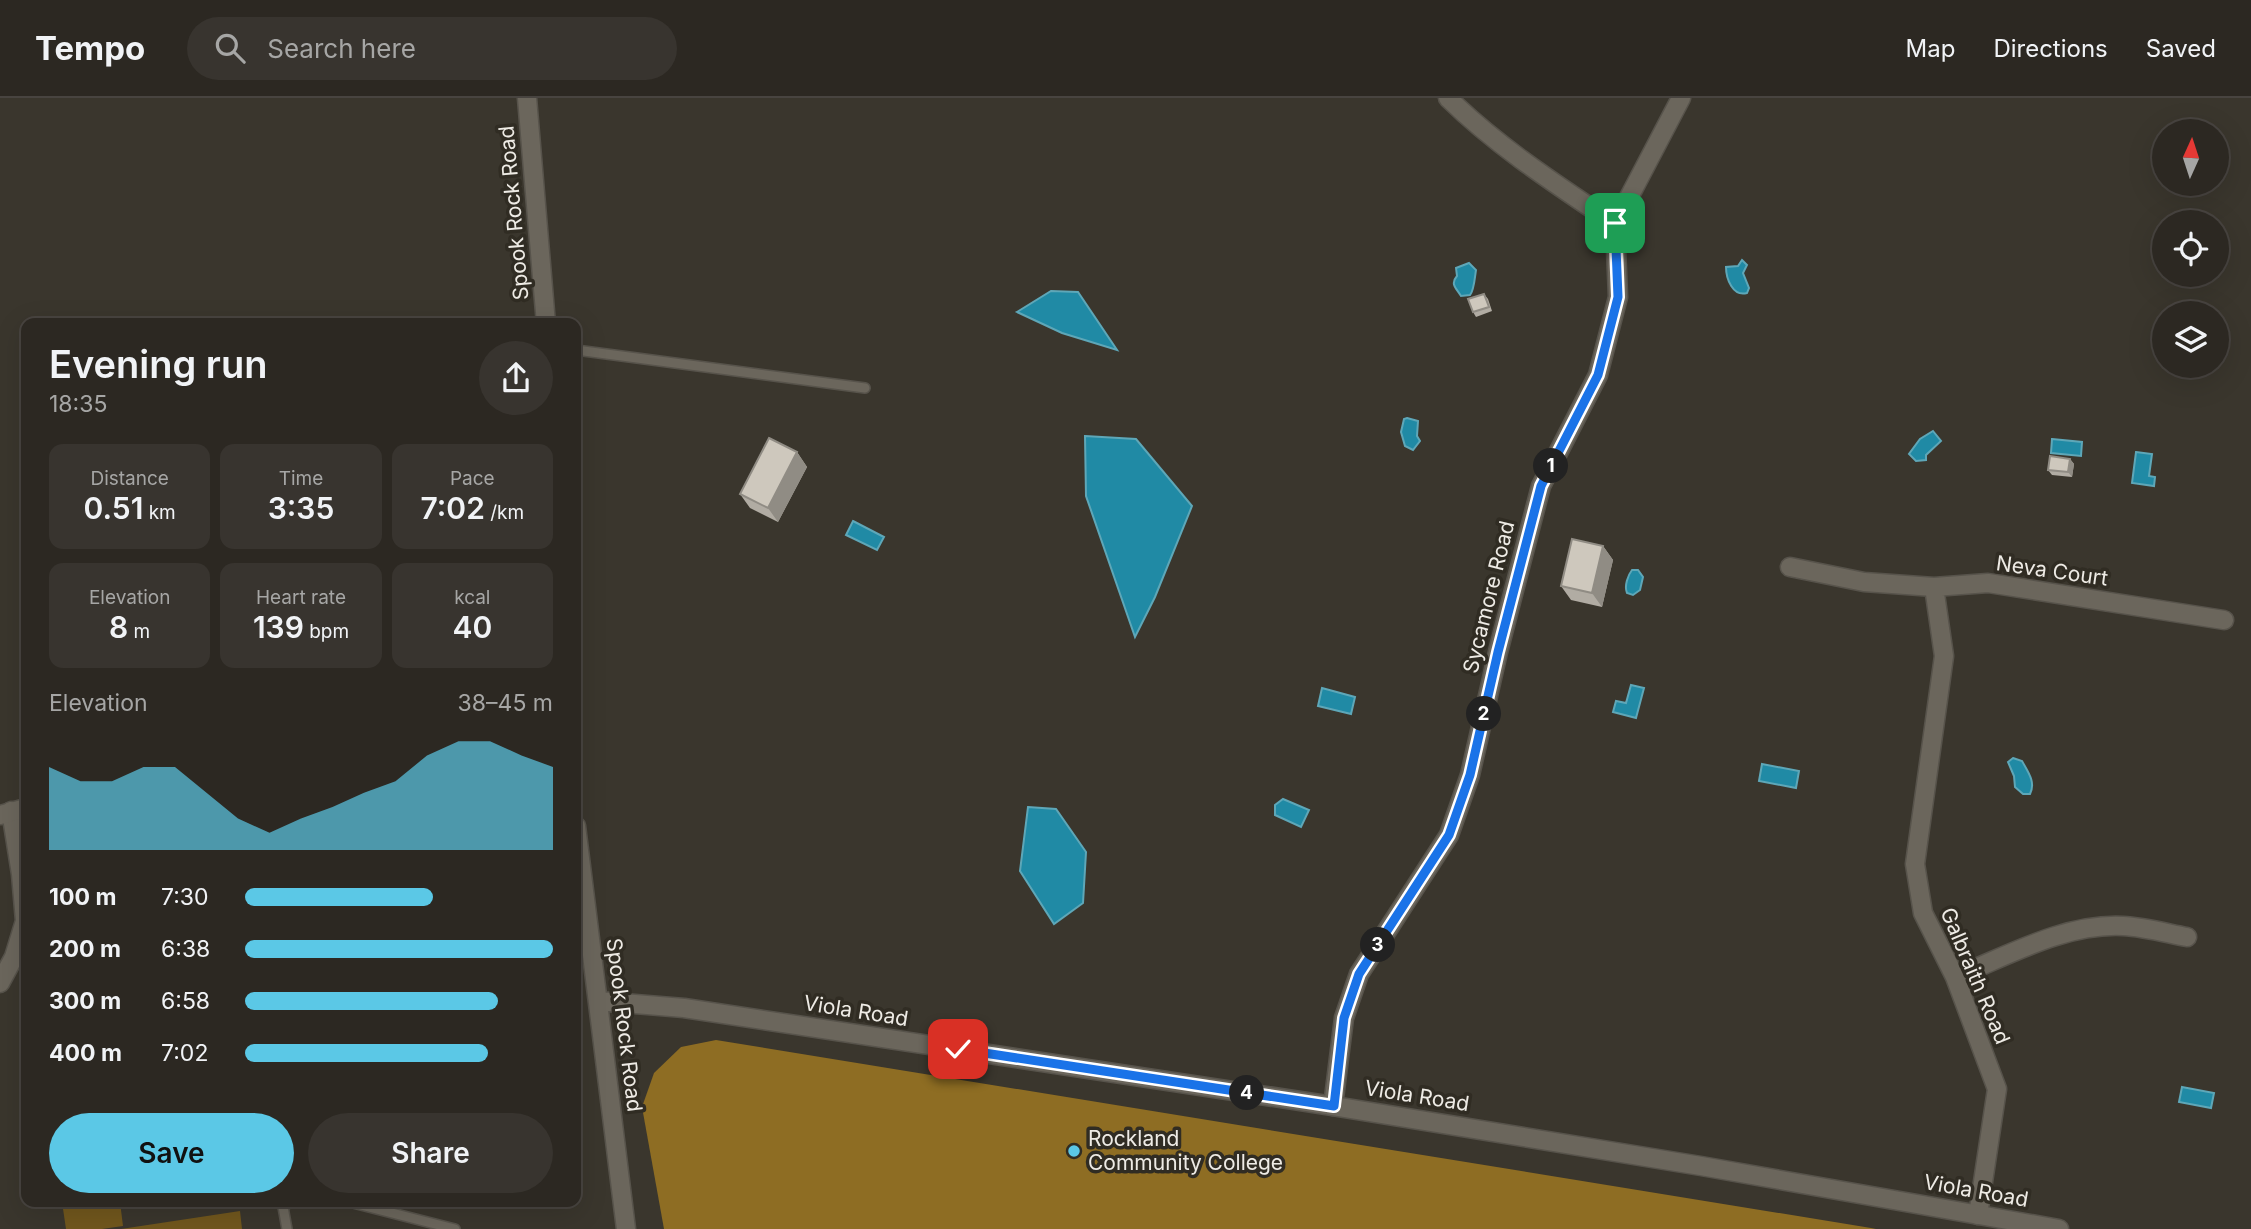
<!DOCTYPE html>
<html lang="en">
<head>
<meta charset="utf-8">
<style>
	:root { --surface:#2c2822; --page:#38342f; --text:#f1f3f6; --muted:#a6a6a5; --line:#484440; --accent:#5bc8e6 }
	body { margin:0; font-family:Inter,sans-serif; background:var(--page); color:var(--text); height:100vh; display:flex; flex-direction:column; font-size:26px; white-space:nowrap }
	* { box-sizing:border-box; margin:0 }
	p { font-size:23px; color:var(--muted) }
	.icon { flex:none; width:38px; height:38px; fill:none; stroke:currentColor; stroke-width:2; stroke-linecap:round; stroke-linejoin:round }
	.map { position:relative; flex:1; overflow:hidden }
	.side { position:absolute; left:21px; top:220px; width:560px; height:889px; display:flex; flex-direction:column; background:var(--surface); border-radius:14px; box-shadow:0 7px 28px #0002,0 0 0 2px var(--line) }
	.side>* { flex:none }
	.needle { width:46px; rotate:3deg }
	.buttons { position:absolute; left:2152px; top:21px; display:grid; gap:14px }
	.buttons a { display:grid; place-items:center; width:77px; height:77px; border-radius:50%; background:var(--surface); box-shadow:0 7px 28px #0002,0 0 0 2px var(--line); font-size:35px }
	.pin { position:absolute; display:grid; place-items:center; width:60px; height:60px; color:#fff; margin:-30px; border-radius:14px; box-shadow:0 4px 10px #0006 }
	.km { position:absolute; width:35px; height:35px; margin:-18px; border-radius:50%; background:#222; color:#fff; font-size:19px; line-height:35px; text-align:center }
	.round { display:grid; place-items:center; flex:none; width:74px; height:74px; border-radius:37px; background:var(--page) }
	.overview { display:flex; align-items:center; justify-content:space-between; height:119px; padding:0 28px }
	h1 { font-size:38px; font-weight:600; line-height:52px }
	.metrics { display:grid; grid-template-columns:repeat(3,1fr); gap:10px; height:119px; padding:7px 28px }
	.metrics div { display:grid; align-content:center; border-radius:14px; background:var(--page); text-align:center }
	.metrics b { font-size:30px; font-weight:600 }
	.metrics small { font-size:19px; font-weight:400 }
	.metrics p { font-size:19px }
	.chart { height:196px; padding:14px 28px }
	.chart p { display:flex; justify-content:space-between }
	.chart svg { width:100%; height:126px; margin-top:7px; fill:var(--accent); opacity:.7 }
	.cta { display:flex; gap:14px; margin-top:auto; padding:14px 28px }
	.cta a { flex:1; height:80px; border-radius:42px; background:var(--accent); color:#111; font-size:28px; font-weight:600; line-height:80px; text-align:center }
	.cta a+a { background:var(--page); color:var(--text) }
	ul { padding:0 28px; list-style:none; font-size:23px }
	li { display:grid; grid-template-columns:112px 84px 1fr; align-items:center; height:52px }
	li i { height:18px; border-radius:9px; background:var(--accent) }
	header { display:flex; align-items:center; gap:42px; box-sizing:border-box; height:98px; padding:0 35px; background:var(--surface); border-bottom:2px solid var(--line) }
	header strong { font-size:33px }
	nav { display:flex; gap:38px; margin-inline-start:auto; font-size:24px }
	.search { width:490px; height:63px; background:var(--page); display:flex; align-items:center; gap:18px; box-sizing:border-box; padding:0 24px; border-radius:38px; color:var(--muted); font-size:26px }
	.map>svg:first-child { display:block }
</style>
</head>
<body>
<header>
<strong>Tempo</strong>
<div class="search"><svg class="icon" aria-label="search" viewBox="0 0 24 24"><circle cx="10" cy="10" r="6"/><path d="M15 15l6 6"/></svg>Search here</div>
<nav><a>Map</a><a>Directions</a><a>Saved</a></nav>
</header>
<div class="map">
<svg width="2251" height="1131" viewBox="0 0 2251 1131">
	<rect width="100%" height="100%" fill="#3a362d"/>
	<path fill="#71571d" d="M62 1104H120L123 1128 102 1131H66Z
		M240 1113 242 1131H121Z"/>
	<path fill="#8e6d23" d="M716 942 1871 1130 1876 1131H664L642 1009 654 975 681 949Z"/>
	<path fill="#208aa5" stroke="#5ea7b8" stroke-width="2" d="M1742 162 1747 167 1743 175 1749 190 1747 195C1733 199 1726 181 1726 169L1738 168Z
		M1469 165 1476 172C1475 178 1474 193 1470 197L1461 198C1456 190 1450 186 1457 178L1456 170Z
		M1051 193 1078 194 1117 252 1062 235 1017 214Z
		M1407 320 1418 323 1417 338 1420 343 1413 352 1405 348 1401 334 1404 321Z
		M1933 333 1941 343 1926 357V362L1916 363 1909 356 1920 341Z
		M1085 338 1136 341 1192 408 1155 499 1135 539 1086 398Z
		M2052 341 2082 344 2081 358 2051 355Z
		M2136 354 2152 356 2149 378 2155 379 2154 388 2132 385Z
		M853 423 884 439 877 452 846 437Z
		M1632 472H1638L1643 479 1640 492 1633 497 1627 495C1624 488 1628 477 1632 472Z
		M1631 587 1644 590 1636 620 1613 614 1616 603 1626 605Z
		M1322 590 1355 599 1351 616 1318 608Z
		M2013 660 2022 663C2028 674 2036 684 2030 696H2023L2015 689 2014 678 2008 664Z
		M1762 666 1799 673 1796 690 1759 683Z
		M1283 701 1309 712 1301 729 1275 717V707Z
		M1028 709 1056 711 1086 754 1083 805 1054 826 1020 773Z
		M2182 989 2214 995 2211 1010 2179 1004Z"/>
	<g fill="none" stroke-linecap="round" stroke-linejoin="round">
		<g stroke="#57534b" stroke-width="12">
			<path id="lane" d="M576 252 865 290
				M349 1104 455 1131
				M287 1131 283 1109 290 1104"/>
		</g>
		<g stroke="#57534b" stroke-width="21">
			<path id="street" d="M1448 0C1498 49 1557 87 1615 126
				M1790 469 1864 484 1934 489 1988 485 2224 522
				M1934 489 1944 558 1915 766 1923 815 1955 879 1997 991 1978 1117
				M1955 879C2007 858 2065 825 2123 828 2144 829 2166 835 2187 839
				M0 885 14 859 25 823 21 776 11 713
				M1333 1008 1344 920 1359 876 1449 737 1470 677 1498 554 1541 388 1598 277 1618 199 1615 126 1681 0"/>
		</g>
		<g stroke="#57534b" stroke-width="21">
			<path id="secondary" d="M527 0 546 226
				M0 717 26 710
				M576 728 626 1131
				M598 903 684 910 1333 1008 1701 1068 2059 1131"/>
		</g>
		<use href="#lane" stroke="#6b665c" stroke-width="9"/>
		<use href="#street" stroke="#6b665c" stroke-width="18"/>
		<use href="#secondary" stroke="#6b665c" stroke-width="18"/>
	</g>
	<path fill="#b1aca3" d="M1484 196 1488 201 1492 213 1476 219 1473 214Z
		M797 354 807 369 778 424 750 410 740 396Z
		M2070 361 2074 366 2072 379 2052 377 2048 372Z
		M1603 448 1613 462 1602 509 1571 502 1561 488Z"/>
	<path fill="#908c84" d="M797 354 807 369 778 424 768 410Z
		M2070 361 2074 366 2072 379 2068 374Z
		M1603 448 1613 462 1602 509 1592 495Z"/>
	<path fill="#cec8bd" stroke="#908c84" stroke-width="2" d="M1484 196 1489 209 1473 214 1468 201Z
		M769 340 797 354 768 410 740 396Z
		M2050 358 2070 361 2068 374 2048 372Z
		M1572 441 1603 448 1592 495 1561 488Z"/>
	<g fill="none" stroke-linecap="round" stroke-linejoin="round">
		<g stroke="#fff" stroke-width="14">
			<path id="route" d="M958 951 1334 1008 1344 920 1359 876 1449 737 1470 677 1498 554 1541 388 1598 277 1618 199 1615 125"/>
		</g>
		<use href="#route" stroke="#1a73e8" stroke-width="9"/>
	</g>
	<circle fill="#5bc8e6" stroke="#302c23" stroke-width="2.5" cx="1074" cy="1053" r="7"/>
	<g text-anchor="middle" stroke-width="7" stroke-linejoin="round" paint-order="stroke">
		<g font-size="21" fill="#eeebe5" stroke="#302c23">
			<text transform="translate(514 115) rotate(-95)" y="7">Spook Rock Road</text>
			<text transform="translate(2052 473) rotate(8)" y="7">Neva Court</text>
			<text transform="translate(1489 499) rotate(-76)" y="7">Sycamore Road</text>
			<text transform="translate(1975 878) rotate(67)" y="7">Galbraith Road</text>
			<text transform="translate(856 913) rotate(9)" y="7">Viola Road</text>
			<text transform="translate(624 927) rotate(83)" y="7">Spook Rock Road</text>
			<text transform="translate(1417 998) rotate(9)" y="7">Viola Road</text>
			<text transform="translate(1976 1093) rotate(10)" y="7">Viola Road</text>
		</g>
		<g font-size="21" fill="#eeebe5" stroke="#302c23" text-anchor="start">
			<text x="1088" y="1048">Rockland<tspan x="1088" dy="24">Community College</tspan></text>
		</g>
	</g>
</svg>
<div class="buttons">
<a><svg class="needle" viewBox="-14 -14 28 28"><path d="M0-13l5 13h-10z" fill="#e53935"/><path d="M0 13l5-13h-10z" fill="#a6a6a5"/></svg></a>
<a><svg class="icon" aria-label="locate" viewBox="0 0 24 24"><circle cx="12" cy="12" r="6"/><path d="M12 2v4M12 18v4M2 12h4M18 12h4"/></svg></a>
<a><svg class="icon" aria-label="layers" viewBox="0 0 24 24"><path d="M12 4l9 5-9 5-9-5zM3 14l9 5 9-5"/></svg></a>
</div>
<div class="pin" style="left:1615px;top:125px;background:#1e9e55"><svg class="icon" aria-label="arrive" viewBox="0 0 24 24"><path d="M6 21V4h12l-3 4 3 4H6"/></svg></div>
<div class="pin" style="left:958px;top:951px;background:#d93025"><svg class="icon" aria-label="check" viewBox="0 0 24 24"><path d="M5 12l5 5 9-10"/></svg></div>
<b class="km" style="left:1551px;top:368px">1</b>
<b class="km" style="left:1484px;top:616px">2</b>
<b class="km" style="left:1378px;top:847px">3</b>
<b class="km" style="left:1247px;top:995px">4</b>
<section class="side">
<div class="overview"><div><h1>Evening run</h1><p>18:35</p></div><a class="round"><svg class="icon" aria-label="share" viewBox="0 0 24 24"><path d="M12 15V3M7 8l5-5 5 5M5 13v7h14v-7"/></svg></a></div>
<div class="metrics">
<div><p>Distance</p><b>0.51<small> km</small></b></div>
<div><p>Time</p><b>3:35</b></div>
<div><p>Pace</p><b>7:02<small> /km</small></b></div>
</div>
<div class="metrics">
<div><p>Elevation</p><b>8<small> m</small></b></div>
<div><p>Heart rate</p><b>139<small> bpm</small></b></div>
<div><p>kcal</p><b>40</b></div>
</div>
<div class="chart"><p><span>Elevation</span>38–45 m</p>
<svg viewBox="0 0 160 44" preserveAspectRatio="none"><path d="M0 44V15L10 20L20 20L30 15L40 15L50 24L60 33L70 38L80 33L90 29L100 24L110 20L120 11L130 6L140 6L150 11L160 15V44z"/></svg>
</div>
<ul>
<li><b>100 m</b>7:30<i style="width:61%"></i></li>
<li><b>200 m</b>6:38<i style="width:100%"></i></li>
<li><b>300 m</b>6:58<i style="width:82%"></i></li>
<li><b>400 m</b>7:02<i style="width:79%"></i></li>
</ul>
<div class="cta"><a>Save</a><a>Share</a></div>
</section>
</div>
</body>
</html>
